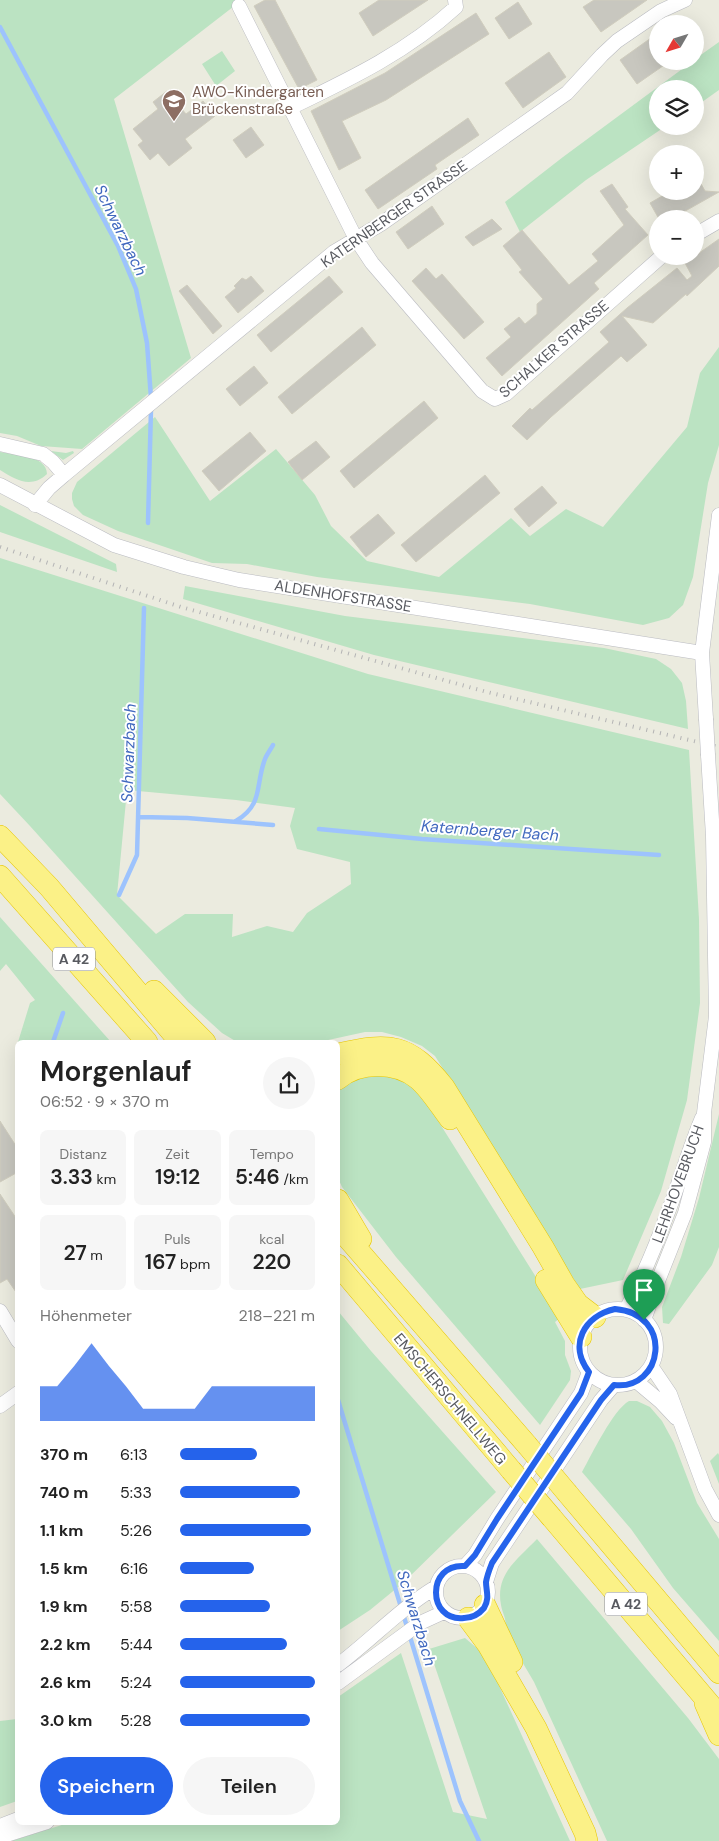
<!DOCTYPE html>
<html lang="de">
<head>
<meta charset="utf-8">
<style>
	:root { --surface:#fff; --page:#f6f6f6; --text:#222; --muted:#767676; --accent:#2563eb }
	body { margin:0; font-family:"DM Sans",sans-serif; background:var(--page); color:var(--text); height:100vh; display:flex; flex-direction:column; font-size:19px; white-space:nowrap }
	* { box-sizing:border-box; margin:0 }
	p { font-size:16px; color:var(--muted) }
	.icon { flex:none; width:28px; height:28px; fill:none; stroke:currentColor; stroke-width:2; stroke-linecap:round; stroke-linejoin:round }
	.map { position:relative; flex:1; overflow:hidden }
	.details { position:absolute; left:15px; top:1040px; width:325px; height:785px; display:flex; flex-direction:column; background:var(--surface); border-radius:8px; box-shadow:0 5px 20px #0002 }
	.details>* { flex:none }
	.needle { width:32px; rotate:231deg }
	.fabs { position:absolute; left:649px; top:15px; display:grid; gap:10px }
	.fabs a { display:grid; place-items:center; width:55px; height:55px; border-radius:50%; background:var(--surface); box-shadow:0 5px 20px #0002; font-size:25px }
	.pin { position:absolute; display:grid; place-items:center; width:42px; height:42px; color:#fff; margin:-51px -21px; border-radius:50% 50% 50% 0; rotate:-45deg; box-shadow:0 0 5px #0007 }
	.pin .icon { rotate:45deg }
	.round { display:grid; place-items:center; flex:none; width:52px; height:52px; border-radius:26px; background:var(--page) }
	.headline { display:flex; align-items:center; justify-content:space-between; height:85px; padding:0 25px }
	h1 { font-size:28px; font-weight:600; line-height:38px }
	.stats { display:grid; grid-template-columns:repeat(3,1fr); gap:8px; height:85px; padding:5px 25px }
	.stats div { display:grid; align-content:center; border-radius:8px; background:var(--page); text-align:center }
	.stats b { font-size:21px; font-weight:600 }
	.stats small { font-size:14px; font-weight:400 }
	.stats p { font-size:14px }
	.chart { height:140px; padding:10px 25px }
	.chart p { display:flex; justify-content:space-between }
	.chart svg { width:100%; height:90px; margin-top:5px; fill:var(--accent); opacity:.7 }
	.cta { display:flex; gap:10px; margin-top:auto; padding:10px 25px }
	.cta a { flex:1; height:58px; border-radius:30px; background:var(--accent); color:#fff; font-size:20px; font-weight:600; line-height:58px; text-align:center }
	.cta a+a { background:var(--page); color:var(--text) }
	ul { padding:0 25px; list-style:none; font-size:16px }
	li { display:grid; grid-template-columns:80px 60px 1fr; align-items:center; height:38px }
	li i { height:12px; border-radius:6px; background:var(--accent) }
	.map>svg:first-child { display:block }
</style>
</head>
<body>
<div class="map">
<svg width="719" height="1841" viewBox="0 0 719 1841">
	<rect width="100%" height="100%" fill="#ebebdf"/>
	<path fill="#bbe3c2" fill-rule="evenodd" d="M0 0H242L114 99 191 358 82 449 41 446 17 436 0 433Z
		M719 42V90L695 107V89H658V126H666L586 180 520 232 505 202 563 157 693 61H695V59Z
		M222 51 235 71 216 86 202 64Z
		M719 347V445L708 483 693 577 683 605 669 618 643 625 530 604 317 577 247 564 212 563 118 531 83 515 74 506 72 499V493L77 482 155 417 210 501 276 449 315 495 331 526 367 561 439 577 511 518 530 536 566 509 603 527 687 427 700 373Z
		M51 451 66 453 73 451 74 453 63 460Z
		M0 452C14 455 47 455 47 474 31 489 16 480 0 470Z
		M0 505 116 564 117 572 0 532Z
		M0 558 368 674 689 750 699 919 700 1003 687 1100 661 1191 623 1280 580 1289 435 1056 422 1046 401 1037 382 1032H365L319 1042H237L222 1033 188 1002 30 826 0 794ZM127 790 236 800 295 808 290 826 297 849 350 862 351 884 307 913 293 932 267 926 232 937 233 914H185L156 934 117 895Z
		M185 586 345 616 604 648 656 659 671 669 682 683 686 701 688 729 374 655 183 599Z
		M0 917 111 1042H18L30 1003 35 1000 6 964 0 971Z
		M384 1073 404 1079 420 1092 561 1317 555 1322 565 1341V1355L571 1371 570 1380 540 1425 396 1257 342 1187 338 1178V1090L349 1080Z
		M719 1114V1247L712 1265 669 1324 663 1323 662 1307 681 1257 699 1198Z
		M338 1311 371 1351 496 1492 403 1583 370 1610 338 1631Z
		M629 1401H637L650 1407 662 1421 674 1443 697 1503 719 1539V1641L673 1588 631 1529 582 1472C592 1454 613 1410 629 1401Z
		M718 1453 719 1455V1484L710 1461Z
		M537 1539 688 1718 719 1759V1841H607L534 1682 504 1631C508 1618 503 1617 501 1605 495 1574 518 1559 537 1539Z
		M465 1638 485 1655 570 1841H11L68 1823 338 1822V1697L401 1653 453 1812 487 1819 429 1649Z
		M17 1719V1801L0 1807V1721Z"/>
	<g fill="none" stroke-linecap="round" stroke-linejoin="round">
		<path stroke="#9dc3fd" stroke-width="4.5" d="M0 27 118 246 136 289 147 343 151 398
			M148 523 151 409
			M139 817 187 818 273 825
			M236 821C264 804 255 785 265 759 267 754 271 749 273 745
			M319 829 422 839 659 855
			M119 895 137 855 144 608
			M53 1042 63 1013
			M338 1400 460 1801 479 1841"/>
	</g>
	<path fill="#c8c7bf" stroke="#d0cdbe" d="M265 0H275L317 80 299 89 254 6Z
		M379 0H428L373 36 359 13Z
		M594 0H647L601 32 583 7Z
		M518 2 532 24 509 39 495 18Z
		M476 13 489 34 386 100 342 121 361 158 339 170 311 111 385 73Z
		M658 33V61H670L637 84 620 60Z
		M549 52 566 77 523 108 505 83Z
		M167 91 186 114 203 101 215 116 185 139 192 148 169 166 158 153 150 160 138 145 143 141 133 129 158 109 153 102Z
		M468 118 479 135 435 165 437 169 378 209 365 190Z
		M251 127 264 145 246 158 233 140Z
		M695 173 705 191 719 192 671 219H659L650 203 671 191H695Z
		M612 184 628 207 625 209 648 235 594 283 599 289 502 376 486 358 511 337 504 329 519 317 525 324 537 314V304L543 299 519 272 522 270 503 246 522 230 569 285 598 261 592 254 624 225 600 191Z
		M432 206 444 224 408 249 396 232Z
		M492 219 502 229 473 246 465 237Z
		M719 239V266L687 296 686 294 653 323 622 316 647 345 627 362 621 356 551 417 527 440 512 426 530 408 532 410 609 342 600 332 627 308 677 268 687 280 692 276 685 263Z
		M426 268 436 279 442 274 484 322 464 339 412 281Z
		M251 276 264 291 238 313 225 297 236 288 234 286 242 278 246 280Z
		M329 276 343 292 271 352 257 335Z
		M187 285 222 326 213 334 179 291Z
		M362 327 376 345 292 414 278 397Z
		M254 366 268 383 240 406 226 389Z
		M424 401 438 418 354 488 340 471Z
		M250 432 266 451 219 491 202 471Z
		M316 441 330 457 302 480 288 462Z
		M485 475 500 493 416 562 401 545Z
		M542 486 557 503 529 527 514 509Z
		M378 514 395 533 366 557 350 537Z
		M0 1121 18 1149V1172L0 1182Z
		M0 1194 18 1221V1295L7 1279 0 1283Z"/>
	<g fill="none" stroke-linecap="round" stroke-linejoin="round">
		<g stroke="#babbc1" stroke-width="15">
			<path id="minor" d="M239 6 356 239 372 263 482 391 495 399 506 394 662 256
				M290 108C350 79 407 52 456 7L455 0
				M695 235 719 221
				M0 444 43 454 53 462 64 475
				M0 485 114 545 184 567 239 580 702 653
				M35 505 49 488 64 475 334 252 381 224 567 93 602 55 617 41 661 11 685 0
				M706 719 702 653 719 515
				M580 1347a38 38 0 1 1 76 0a38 38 0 1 1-76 0Z
				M626 1310C642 1278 656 1246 668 1212 680 1181 689 1149 702 1118
				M0 1311 18 1341
				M644 1320 658 1281 685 1213 704 1142V1113L716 1016 713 836 708 755
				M651 1366 670 1394 705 1489 719 1515
				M636 1381 661 1402 676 1418
				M0 1406 18 1393
				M436 1592a26 26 0 1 1 52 0a26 26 0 1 1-52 0Z
				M465 1566 475 1555 497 1519 581 1393 589 1372
				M486 1582 492 1563 601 1400 614 1385
				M338 1665C371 1640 401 1608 436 1587
				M338 1683 420 1623 444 1612
				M0 1826 18 1819
				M0 1837 47 1822"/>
		</g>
		<g stroke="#e7c604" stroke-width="22">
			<path id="highway" d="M0 836 49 887 180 1042
				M0 876 147 1042
				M154 991 205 1042
				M338 1054C390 1042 409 1043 444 1087L543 1247 564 1284 578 1304 595 1317
				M338 1079C359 1061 396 1061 418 1079 430 1089 440 1106 450 1119
				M338 1200 361 1239
				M338 1227 527 1445
				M338 1265 511 1470
				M546 1280 581 1337
				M568 1494 719 1673
				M552 1518 719 1715
				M485 1605 512 1662
				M468 1618 488 1645 536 1728 585 1833 587 1841
				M705 1703 719 1735"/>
		</g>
		<use href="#minor" stroke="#fff" stroke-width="14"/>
		<use href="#highway" stroke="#fbf187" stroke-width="21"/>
		<path stroke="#b3b3b4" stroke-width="4" stroke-dasharray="1 6" stroke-linecap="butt" d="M0 547 181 607 487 692 719 747"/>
		<g stroke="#babbc1" stroke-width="15" stroke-linecap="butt">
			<path id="minor-bridge" d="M706 719 708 755"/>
		</g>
		<g stroke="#e7c604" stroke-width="22" stroke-linecap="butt">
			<path id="highway-bridge" d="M527 1445 568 1494
				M511 1470 552 1518"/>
		</g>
		<use href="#minor-bridge" stroke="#fff" stroke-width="14"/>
		<use href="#highway-bridge" stroke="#fbf187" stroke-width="21"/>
	</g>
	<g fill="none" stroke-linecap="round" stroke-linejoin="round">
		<g stroke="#fff" stroke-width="10">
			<path id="route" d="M615 1309C675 1314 663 1391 614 1385L601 1400 492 1563C490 1568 487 1576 486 1582 486 1591 490 1598 484 1608 479 1614 472 1618 464 1618 427 1622 426 1563 465 1566L475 1555 497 1519 581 1393 589 1372C568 1345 584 1316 615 1309Z"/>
		</g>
		<use href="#route" stroke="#2563eb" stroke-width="6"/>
	</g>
	<defs>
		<g id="school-pin" transform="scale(1.25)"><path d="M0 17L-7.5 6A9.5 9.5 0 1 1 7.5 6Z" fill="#8d6e63" stroke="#fff"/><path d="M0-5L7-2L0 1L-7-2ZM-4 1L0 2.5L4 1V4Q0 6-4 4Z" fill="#fff"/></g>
	</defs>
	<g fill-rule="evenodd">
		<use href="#school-pin" x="174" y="101"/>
	</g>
	<g text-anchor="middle" stroke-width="4" stroke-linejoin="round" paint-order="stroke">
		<g fill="#fff" stroke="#8a8c90" stroke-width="1">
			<rect x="53" y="947.5" width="42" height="23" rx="4"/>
			<rect x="605" y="1592.5" width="42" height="23" rx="4"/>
		</g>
		<g font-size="14" font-weight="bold" fill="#585a60">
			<text x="74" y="964">A 42</text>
			<text x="626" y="1609">A 42</text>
		</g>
		<g font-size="15" fill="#785e54" stroke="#fff" text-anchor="start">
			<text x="192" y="97">AWO-Kindergarten<tspan x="192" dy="17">Brückenstraße</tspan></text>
		</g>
		<g font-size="15" fill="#585a60" stroke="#fff">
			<text transform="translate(394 214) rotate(-35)" y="5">KATERNBERGER STRASSE</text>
			<text transform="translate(554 349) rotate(-41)" y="5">SCHALKER STRASSE</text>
			<text transform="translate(343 596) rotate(9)" y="5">ALDENHOFSTRASSE</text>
			<text transform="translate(678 1184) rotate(-70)" y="5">LEHRHOVEBRUCH</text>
			<text transform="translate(450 1399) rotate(50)" y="5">EMSCHERSCHNELLWEG</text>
		</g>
		<g font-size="16" font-style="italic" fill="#4169bf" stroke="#fff">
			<text transform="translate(121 230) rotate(64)" y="6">Schwarzbach</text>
			<text transform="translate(128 753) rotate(-88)" y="6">Schwarzbach</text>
			<text transform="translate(490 830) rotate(4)" y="6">Katernberger Bach</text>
			<text transform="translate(417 1618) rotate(73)" y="6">Schwarzbach</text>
		</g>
	</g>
</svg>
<div class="fabs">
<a><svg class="needle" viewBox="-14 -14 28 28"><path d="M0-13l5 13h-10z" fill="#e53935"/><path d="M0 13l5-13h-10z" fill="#767676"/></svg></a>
<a><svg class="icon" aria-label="layers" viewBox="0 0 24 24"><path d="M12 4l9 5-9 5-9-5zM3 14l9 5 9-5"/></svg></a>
<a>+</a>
<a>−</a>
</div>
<div class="pin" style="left:644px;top:1320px;background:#1e9e55"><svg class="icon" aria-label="arrive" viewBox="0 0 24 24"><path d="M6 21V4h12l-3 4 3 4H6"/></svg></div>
<section class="details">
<div class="headline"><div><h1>Morgenlauf</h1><p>06:52 · 9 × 370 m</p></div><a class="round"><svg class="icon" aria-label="share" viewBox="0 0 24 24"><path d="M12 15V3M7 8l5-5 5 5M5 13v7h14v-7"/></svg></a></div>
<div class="stats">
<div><p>Distanz</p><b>3.33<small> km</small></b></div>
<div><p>Zeit</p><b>19:12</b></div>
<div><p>Tempo</p><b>5:46<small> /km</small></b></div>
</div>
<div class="stats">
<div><b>27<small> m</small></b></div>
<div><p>Puls</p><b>167<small> bpm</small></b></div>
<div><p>kcal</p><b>220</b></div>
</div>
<div class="chart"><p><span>Höhenmeter</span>218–221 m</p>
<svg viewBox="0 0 160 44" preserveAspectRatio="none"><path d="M0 44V27L10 27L20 17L30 6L40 17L50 27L60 38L70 38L80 38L90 38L100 27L110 27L120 27L130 27L140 27L150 27L160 27V44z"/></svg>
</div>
<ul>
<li><b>370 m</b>6:13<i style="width:57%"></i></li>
<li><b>740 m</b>5:33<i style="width:89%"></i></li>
<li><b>1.1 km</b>5:26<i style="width:97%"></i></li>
<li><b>1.5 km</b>6:16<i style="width:55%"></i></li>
<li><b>1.9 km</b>5:58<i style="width:67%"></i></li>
<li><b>2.2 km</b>5:44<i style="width:79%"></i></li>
<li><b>2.6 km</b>5:24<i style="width:100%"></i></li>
<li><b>3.0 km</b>5:28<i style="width:96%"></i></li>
</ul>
<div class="cta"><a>Speichern</a><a>Teilen</a></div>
</section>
</div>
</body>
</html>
